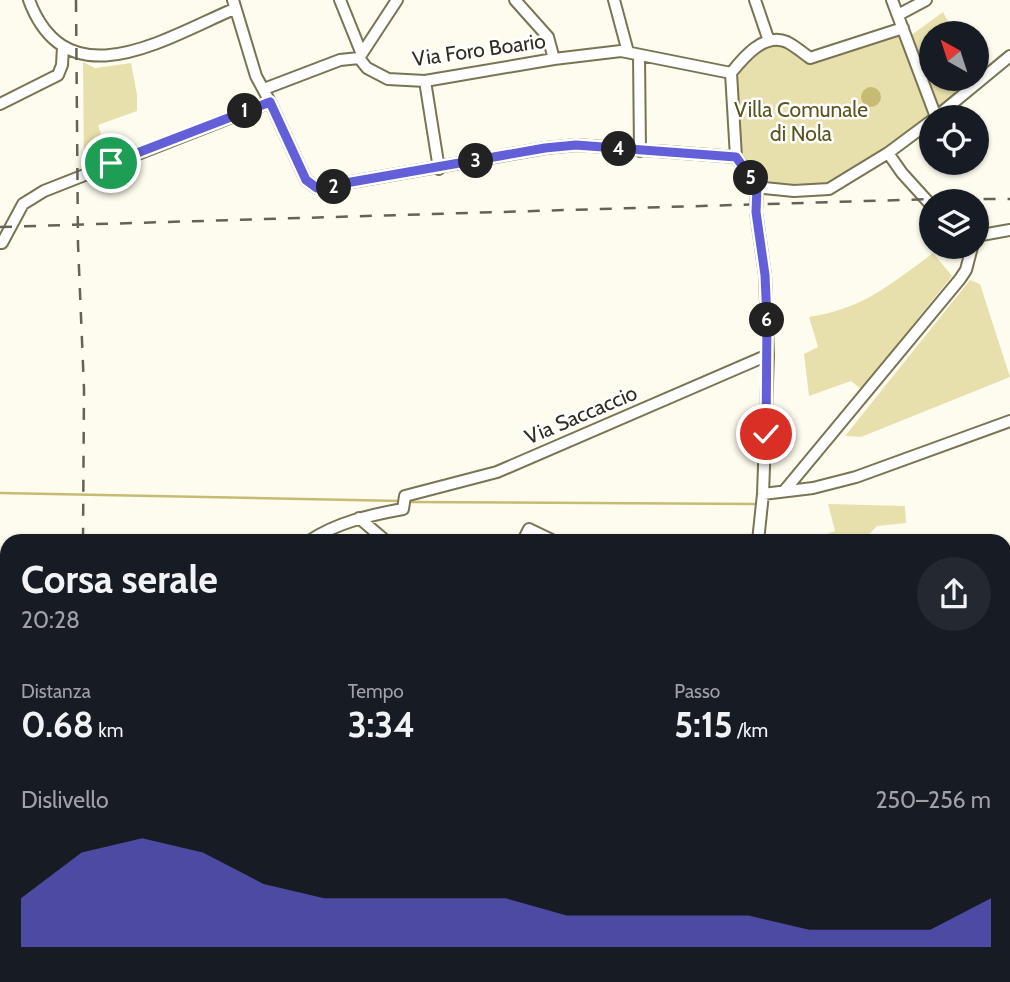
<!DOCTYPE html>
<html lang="it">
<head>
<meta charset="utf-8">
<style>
	:root { --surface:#171b24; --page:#242831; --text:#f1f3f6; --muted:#9ea1a6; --accent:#635fd8 }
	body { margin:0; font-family:Cabin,sans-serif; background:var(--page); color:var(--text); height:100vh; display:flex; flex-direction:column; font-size:26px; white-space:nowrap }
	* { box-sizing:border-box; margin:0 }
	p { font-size:23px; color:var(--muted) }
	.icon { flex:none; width:38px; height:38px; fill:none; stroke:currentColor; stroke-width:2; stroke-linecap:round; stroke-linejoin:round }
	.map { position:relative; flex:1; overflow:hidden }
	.sheet { position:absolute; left:0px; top:534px; width:1012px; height:450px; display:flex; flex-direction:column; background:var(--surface); border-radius:21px 21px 0 0; box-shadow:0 2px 5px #0004 }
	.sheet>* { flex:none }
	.needle { width:46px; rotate:321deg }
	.fabs { position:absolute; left:919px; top:21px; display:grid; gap:14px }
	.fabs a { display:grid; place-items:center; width:70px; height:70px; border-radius:50%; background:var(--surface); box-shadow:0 2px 5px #0004; font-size:35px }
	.pin { position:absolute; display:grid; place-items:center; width:60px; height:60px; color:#fff; margin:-30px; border:4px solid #fff; border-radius:50%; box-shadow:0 2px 7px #0007 }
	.km { position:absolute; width:35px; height:35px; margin:-18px; border-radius:50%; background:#222; color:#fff; font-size:19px; line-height:35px; text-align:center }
	.round { display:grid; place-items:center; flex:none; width:74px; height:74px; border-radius:37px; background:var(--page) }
	.head { display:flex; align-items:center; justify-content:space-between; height:119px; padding:0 21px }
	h1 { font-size:38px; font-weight:700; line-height:52px }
	.stats { display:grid; grid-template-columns:repeat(3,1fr); gap:10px; height:119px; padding:7px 21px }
	.stats div { display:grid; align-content:center }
	.stats b { font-size:35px; font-weight:700 }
	.stats small { font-size:19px; font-weight:400 }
	.stats p { font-size:19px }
	.chart { height:196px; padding:14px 21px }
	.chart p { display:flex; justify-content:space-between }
	.chart svg { width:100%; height:126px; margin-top:7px; fill:var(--accent); opacity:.7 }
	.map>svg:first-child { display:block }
</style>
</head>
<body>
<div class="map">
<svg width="1010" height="982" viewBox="0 0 1010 982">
	<rect width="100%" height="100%" fill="#fefcee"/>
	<path fill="#e8e0ac" d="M943 12 954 33H931V79H972L937 109 910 36Z
		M902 29 933 116 827 185C816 187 806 185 794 184 784 184 771 185 762 180 733 163 737 105 735 76 745 62 760 42 780 43 789 44 802 55 810 60Z
		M83 62 95 68 131 63 137 95V111L98 125 109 158 84 170Z
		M933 253 952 276 861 389 851 381 809 396 804 354 818 347 809 317C863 309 891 284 933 253Z
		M970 280 980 284 1010 377 861 437 845 436Z
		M828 504 905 506 906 523 877 526 863 541H809L835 531Z"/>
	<path fill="#c7bb74" d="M861 97a10 10 0 1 1 20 0a10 10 0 1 1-20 0Z"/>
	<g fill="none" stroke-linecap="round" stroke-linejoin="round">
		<path stroke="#c7bb74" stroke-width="2.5" d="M0 493 401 501
			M408 502 755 504"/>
		<g stroke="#797454" stroke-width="14">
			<path id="minor" d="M29 0C67 102 166 38 234 9
				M233 0 256 76 270 102 306 180 317 188 546 148 577 145 736 157
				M340 0 361 52
				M515 0 548 37 554 59
				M614 0 628 52
				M755 0 769 41
				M892 0 936 117
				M898 15 926 0
				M903 28 810 58C803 53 795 46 787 42 764 32 743 58 731 73L736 157 757 185 764 188 794 191 829 189 888 153 931 121
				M639 55 640 151
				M359 58 397 0
				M425 81 439 169
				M264 89 340 60 359 58 367 68 388 79 425 81 554 59 621 51 731 73
				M0 104 58 75 62 65 63 47
				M936 117 1010 56
				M888 153 902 173 931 205
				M757 185 756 212 765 275 768 355 763 494 758 541
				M976 236 1010 230
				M0 243H2L23 204 44 191 270 102
				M785 490 960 279 966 270 972 247
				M763 494 813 488 856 477 1010 421
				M359 518 386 541
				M309 541C338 522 370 515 403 509L405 496 497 472 768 355
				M523 541 529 529 554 541
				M1004 717 1010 721
				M0 722 7 720
				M1004 837 1010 834
				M430 976 438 982
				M573 976 585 982
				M909 980 910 982
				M524 982 526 976
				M661 982 663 976"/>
		</g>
		<use href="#minor" stroke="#fff" stroke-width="10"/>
		<path stroke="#646254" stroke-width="2.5" stroke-dasharray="12 12" stroke-linecap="butt" d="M76 0 78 244 84 389 83 541
			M0 227 934 199H1010
			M89 976 90 982"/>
	</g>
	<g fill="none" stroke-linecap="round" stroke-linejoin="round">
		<g stroke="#fff" stroke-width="14">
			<path id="route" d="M111 163 270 102 306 180 317 188 545 148 576 145 736 157 757 186 756 212 765 275 767 320 766 434"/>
		</g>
		<use href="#route" stroke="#635fd8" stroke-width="9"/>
	</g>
	<g text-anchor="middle" stroke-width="5" stroke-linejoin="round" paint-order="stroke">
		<g font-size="21" fill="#2f2d1f" stroke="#fff">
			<text transform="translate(479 50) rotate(-8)" y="7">Via Foro Boario</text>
			<text transform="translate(581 415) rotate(-23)" y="7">Via Saccaccio</text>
		</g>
		<g font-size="21" fill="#5c531d" stroke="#fff">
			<text x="801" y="117">Villa Comunale<tspan x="801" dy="24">di Nola</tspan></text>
		</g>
	</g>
</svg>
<div class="fabs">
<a><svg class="needle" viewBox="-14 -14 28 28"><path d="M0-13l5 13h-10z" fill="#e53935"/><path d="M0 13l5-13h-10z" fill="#9ea1a6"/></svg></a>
<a><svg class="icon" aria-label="locate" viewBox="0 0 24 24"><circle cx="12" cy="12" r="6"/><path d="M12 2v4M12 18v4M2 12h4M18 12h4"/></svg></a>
<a><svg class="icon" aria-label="layers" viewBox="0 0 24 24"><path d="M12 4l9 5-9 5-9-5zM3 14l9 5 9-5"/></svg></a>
</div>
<div class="pin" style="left:111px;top:163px;background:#1e9e55"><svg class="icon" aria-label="arrive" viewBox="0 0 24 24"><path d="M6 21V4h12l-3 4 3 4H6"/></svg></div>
<div class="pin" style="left:766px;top:434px;background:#d93025"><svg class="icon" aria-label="check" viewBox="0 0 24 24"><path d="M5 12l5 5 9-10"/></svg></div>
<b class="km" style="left:245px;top:111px">1</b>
<b class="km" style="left:334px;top:187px">2</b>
<b class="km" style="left:476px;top:161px">3</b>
<b class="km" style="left:619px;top:149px">4</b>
<b class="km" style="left:751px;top:178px">5</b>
<b class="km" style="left:767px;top:320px">6</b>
<section class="sheet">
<div class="head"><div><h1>Corsa serale</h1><p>20:28</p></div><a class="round"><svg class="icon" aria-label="share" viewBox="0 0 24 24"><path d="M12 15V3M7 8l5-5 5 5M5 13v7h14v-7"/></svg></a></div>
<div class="stats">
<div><p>Distanza</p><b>0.68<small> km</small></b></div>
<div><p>Tempo</p><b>3:34</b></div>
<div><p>Passo</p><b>5:15<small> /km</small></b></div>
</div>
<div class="chart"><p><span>Dislivello</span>250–256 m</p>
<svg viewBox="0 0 160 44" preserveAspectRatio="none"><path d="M0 44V27L10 11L20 6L30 11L40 22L50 27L60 27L70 27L80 27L90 33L100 33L110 33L120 33L130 38L140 38L150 38L160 27V44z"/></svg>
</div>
</section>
</div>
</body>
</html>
